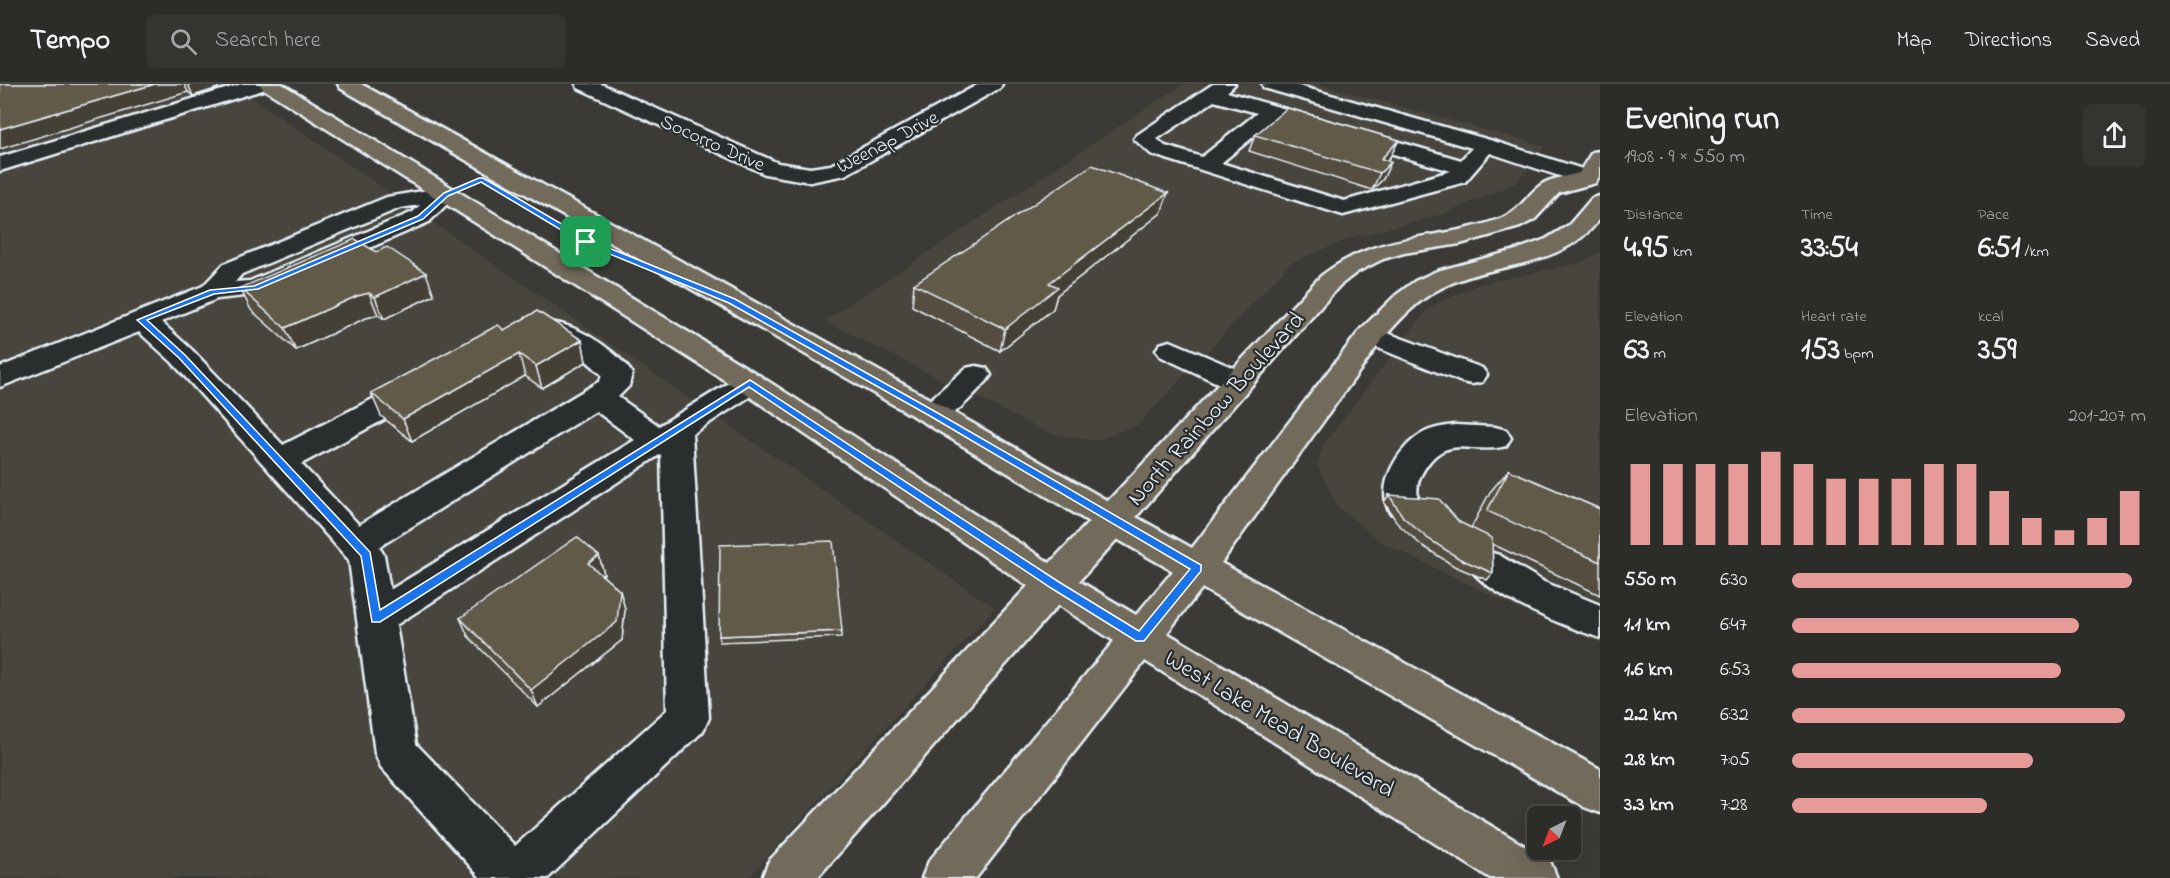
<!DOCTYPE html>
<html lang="en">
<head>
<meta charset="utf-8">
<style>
	:root { --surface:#2c2c28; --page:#343430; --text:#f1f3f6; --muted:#a6a7a8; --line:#484845; --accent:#e69b98 }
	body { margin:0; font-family:"Indie Flower",sans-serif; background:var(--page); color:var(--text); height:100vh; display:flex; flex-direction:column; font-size:22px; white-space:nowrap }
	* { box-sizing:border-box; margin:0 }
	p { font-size:20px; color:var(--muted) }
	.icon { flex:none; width:33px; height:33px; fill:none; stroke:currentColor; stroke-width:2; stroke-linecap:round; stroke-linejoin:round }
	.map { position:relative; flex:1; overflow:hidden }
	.side { display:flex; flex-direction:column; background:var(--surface); width:570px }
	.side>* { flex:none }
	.needle { width:39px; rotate:222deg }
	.fabs { position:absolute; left:1527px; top:722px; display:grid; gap:12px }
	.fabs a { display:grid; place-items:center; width:54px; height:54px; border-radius:9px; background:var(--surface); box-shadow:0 6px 24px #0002,0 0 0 2px var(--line); font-size:30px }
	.pin { position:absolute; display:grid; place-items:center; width:51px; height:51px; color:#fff; margin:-26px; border-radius:12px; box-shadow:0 3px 9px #0006 }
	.round { display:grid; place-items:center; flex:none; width:63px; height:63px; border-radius:9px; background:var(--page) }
	.head { display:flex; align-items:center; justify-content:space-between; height:102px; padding:0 24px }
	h1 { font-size:33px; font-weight:800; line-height:45px }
	.metrics { display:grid; grid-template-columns:repeat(3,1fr); gap:9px; height:102px; padding:6px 24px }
	.metrics div { display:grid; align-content:center }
	.metrics b { font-size:30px; font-weight:800 }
	.metrics small { font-size:16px; font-weight:400 }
	.metrics p { font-size:16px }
	.chart { height:168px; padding:12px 24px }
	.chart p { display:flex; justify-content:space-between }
	.chart svg { width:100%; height:108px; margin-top:6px; stroke:var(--accent); stroke-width:6 }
	ul { padding:0 24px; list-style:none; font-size:20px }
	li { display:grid; grid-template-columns:96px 72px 1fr; align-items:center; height:45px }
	li i { height:15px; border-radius:8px; background:var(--accent) }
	header { display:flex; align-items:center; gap:36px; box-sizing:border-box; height:84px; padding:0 30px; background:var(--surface); border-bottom:2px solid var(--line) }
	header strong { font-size:28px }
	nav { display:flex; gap:33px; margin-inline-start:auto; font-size:21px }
	.search { width:420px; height:54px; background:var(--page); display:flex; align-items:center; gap:15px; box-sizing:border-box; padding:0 21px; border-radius:9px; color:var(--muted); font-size:22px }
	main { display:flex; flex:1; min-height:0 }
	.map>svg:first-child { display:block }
</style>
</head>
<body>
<header>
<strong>Tempo</strong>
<div class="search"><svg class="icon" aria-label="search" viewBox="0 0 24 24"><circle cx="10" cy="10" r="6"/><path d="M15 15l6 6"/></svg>Search here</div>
<nav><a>Map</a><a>Directions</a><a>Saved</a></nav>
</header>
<main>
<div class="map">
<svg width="1600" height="794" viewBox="0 0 1600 794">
	<rect width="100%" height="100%" fill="#3b3a36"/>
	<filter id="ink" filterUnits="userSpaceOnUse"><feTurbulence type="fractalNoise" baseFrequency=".0167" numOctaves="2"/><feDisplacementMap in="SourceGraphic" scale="12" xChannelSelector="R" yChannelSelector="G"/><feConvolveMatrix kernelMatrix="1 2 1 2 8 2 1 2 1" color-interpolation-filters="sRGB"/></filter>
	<g filter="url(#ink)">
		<path fill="#47443c" d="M0 0H232L995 524 748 794H0Z
			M1183 0H1318L1545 62 1515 100 1444 130 1355 153 1292 178 1138 341 1095 357 1048 349 824 237Z
			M1600 168V559L1517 524 1381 458 1338 423 1317 381 1323 361 1428 224 1479 200 1579 179Z"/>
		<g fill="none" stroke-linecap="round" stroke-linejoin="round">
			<g stroke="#e8f1f8" stroke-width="5">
				<path id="minor" d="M242 0H271L269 4 0 87V73Z
					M576 0H601L778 79 810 84 831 81 979 0H1002L1000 4 845 91 810 98 765 90 578 4Z
					M1213 0H1235L1227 8 1461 76 1472 64 1264 4 1262 0H1292L1493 57 1595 89 1598 94 1595 99 1587 101 1490 69 1465 98 1343 131 1151 70 1134 55 1137 51ZM1214 17 1257 29 1202 73 1165 62 1157 55ZM1275 35 1451 87 1344 117 1221 79Z
					M446 103 454 105 457 110 429 138 264 210 217 215 161 238 192 266 283 361 406 298 417 295 428 298 432 305 428 312 301 380 359 441 600 297 602 291C591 280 578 269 564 261 553 256 537 255 530 245L534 239C565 231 615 264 632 289L629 302 618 313 659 342 740 292 750 290 760 292 765 299 760 306 692 350 709 634 703 647 548 794H481L381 683 375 669 349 476 172 278 139 248 0 303V283L203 202 224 180 387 113ZM420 121 413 128 250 197 235 198 242 190 400 124ZM596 327 635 356 390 506 384 471 379 463ZM661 370 667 626 515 762 416 660 396 541Z
					M1371 243 1482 284 1487 291 1482 298 1472 300 1462 298 1361 257 1357 251 1361 245Z
					M1170 257 1248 290 1253 297 1248 304 1238 306 1228 304 1160 272 1156 266 1160 260Z
					M976 282 986 284 991 291 986 298C969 314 948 344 922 337L918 330 922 323 966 284Z
					M1455 341 1495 343 1506 346 1511 354 1506 362C1469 372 1444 345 1420 393 1414 406 1421 417 1414 429L1402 432 1390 429C1375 402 1398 363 1423 349 1433 344 1445 342 1455 341Z
					M1486 467 1499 471 1544 498 1600 521V554C1567 543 1484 511 1468 481L1473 471Z"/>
			</g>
			<g stroke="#e8f1f8" stroke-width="5">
				<path id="major" d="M260 0H282L760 292 1050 479 1089 438 922 337 340 4 338 0H361L944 323 1108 417 1321 192C1382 145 1436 159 1502 134 1523 125 1528 108 1544 99 1553 94 1568 92 1579 89L1592 68 1600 67V91L1595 99 1559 109 1535 135 1520 143 1460 160 1404 169 1383 175 1357 188 1339 202 1136 433 1192 464 1361 245 1396 211 1415 197 1437 187 1516 166 1546 155 1569 141 1592 114 1600 112V135C1559 187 1497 176 1443 203 1418 215 1399 236 1381 257L1221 479 1600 685V729L1584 723 1202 504 1167 549 1550 777 1557 794H1490L1145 577 976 794H922L929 777 1114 557 1058 521 817 794H762L769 777 1028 502 740 306 262 4ZM1117 455 1173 487 1136 531 1079 497Z"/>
			</g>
			<use href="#minor" fill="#2a2d2e" fill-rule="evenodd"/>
			<use href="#major" fill="#726b5a" fill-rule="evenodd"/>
		</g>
		<path fill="#544d40" stroke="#e8f1f8" stroke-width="1.5" d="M0 0H216L218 4 193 12 188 8Z
			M1255 51 1399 56 1390 73 1387 77 1391 78 1383 95 1372 106 1249 67Z
			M1161 129 1057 211 1053 225 1000 267 912 222 914 200Z
			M240 204 434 211 384 235 378 231 366 234 296 266 251 226Z
			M504 246 582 256 586 278 542 304 525 292 412 357 381 332 371 309Z
			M1509 386 1600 425V511L1492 460 1493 489 1487 496 1454 482 1421 461 1398 440 1384 418 1389 411 1459 438 1471 444 1490 408Z
			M599 472 604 490 602 491 620 507 625 525 622 556 538 623 468 552 460 534Z
			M842 547 841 553 720 558 719 552Z"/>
		<path fill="#453f34" stroke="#e8f1f8" stroke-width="1.5" d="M155 0H184L188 8 0 65V45Z
			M188 0H216L218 4 193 12Z
			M1399 56 1390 73 1376 88 1381 75Z
			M1391 78 1383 95 1372 106 1380 89Z
			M1168 109 1161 129 1057 211 1053 225 1000 267 1005 245 1049 199Z
			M426 189 434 211 384 235 375 213Z
			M369 209 378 231 366 234 296 266 285 244 357 212Z
			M582 256 586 278 542 304 536 282Z
			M519 270 525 292 412 357 403 335Z
			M599 472 604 490 593 497 588 479Z
			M620 507 625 525 622 556 538 623 531 606Z"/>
		<path fill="#625a4a" stroke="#e8f1f8" stroke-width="1.5" d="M0 0H155L0 45Z
			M1287 24 1399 56 1381 75 1391 78 1380 89 1255 51Z
			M1092 81 1168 109 1049 199 1058 203 1005 245 914 200Z
			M355 155 376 168 387 163 426 189 375 213 369 209 357 212 285 244 240 204Z
			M537 227 582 256 536 282 519 270 403 335 371 309 498 241 504 246Z
			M1509 386 1600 425V478L1487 427Z
			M1389 411 1439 415 1459 438 1492 454 1493 489 1460 475 1427 454 1403 433Z
			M577 453 599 472 588 479 620 507 617 538 531 606 460 534Z
			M833 457 842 547 719 552 720 461Z"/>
	</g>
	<path fill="#1a73e8" stroke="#fff" stroke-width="1.5" fill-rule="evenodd" d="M479 94H483L589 156 735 215 936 328 1201 481V487L1144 557H1136L1051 504 749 303 380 538H372L361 472 179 274 137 236 210 206 254 202 418 132 444 109ZM481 98 583 159 729 219 930 332 1190 485 1139 547 1059 498 750 296 380 526 370 468 185 271 147 236 214 210 258 205 423 135 448 112Z"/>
	<g text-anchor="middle" stroke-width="4.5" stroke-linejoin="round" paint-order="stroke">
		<g font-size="20" fill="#e8f1f8" stroke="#2a2d2e">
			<text transform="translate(887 57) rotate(-28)" y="7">Weenap Drive</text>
			<text transform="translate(713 58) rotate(24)" y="7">Socorro Drive</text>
		</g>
		<g font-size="24" fill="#e8f1f8" stroke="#2a2d2e">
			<text transform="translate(1215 324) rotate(-48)" y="8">North Rainbow Boulevard</text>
			<text transform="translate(1280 639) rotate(31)" y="8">West Lake Mead Boulevard</text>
		</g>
	</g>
</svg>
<div class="fabs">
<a><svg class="needle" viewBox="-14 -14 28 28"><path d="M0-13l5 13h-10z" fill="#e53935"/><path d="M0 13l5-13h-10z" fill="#a6a7a8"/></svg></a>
</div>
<div class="pin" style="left:586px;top:158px;background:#1e9e55"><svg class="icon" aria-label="arrive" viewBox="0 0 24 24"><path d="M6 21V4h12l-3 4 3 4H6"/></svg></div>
</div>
<section class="side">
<div class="head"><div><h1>Evening run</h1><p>19:08 · 9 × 550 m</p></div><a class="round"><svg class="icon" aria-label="share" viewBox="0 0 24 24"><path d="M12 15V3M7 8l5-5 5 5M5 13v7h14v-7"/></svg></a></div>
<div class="metrics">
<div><p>Distance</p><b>4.95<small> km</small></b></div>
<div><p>Time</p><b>33:54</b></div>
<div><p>Pace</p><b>6:51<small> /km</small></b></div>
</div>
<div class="metrics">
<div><p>Elevation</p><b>63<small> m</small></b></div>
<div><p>Heart rate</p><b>153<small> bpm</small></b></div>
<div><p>kcal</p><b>359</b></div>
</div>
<div class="chart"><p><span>Elevation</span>201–207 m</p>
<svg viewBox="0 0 160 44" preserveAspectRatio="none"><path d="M5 44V11M15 44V11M25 44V11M35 44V11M45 44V6M55 44V11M65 44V17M75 44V17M85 44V17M95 44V11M105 44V11M115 44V22M125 44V33M135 44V38M145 44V33M155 44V22"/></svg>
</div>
<ul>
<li><b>550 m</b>6:30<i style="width:96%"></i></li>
<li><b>1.1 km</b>6:47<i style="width:81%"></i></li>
<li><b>1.6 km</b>6:53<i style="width:76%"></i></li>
<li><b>2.2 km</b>6:32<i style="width:94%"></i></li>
<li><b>2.8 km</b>7:05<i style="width:68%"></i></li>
<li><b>3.3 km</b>7:28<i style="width:55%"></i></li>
</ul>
</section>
</main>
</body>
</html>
